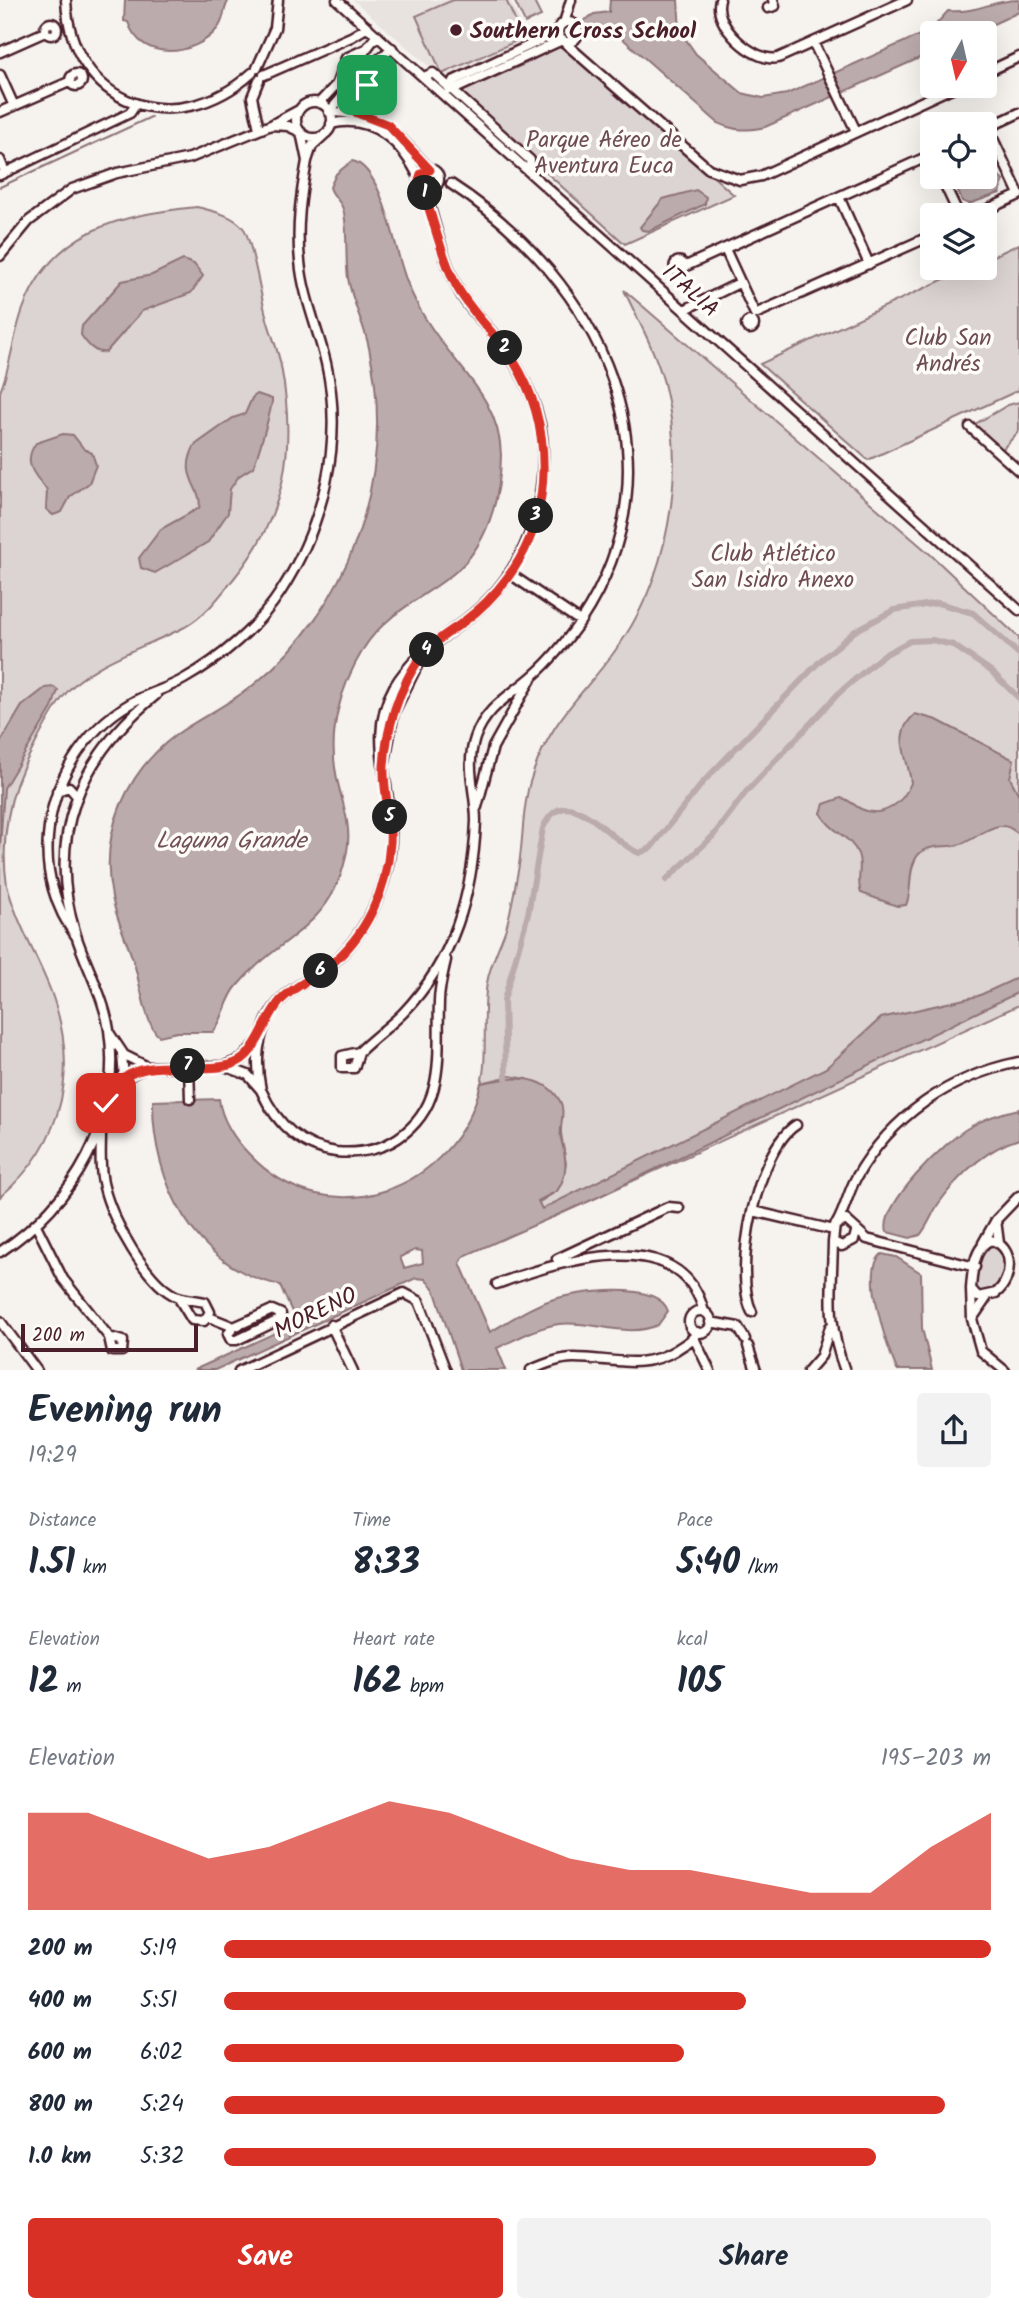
<!DOCTYPE html>
<html lang="en">
<head>
<meta charset="utf-8">
<style>
	:root { --surface:#fff; --page:#f2f2f3; --text:#1f2937; --muted:#747a83; --accent:#d93025 }
	body { margin:0; font-family:Kalam,sans-serif; background:var(--page); color:var(--text); height:100vh; display:flex; flex-direction:column; font-size:26px; white-space:nowrap }
	* { box-sizing:border-box; margin:0 }
	p { font-size:23px; color:var(--muted) }
	.icon { flex:none; width:38px; height:38px; fill:none; stroke:currentColor; stroke-width:2; stroke-linecap:round; stroke-linejoin:round }
	.map { position:relative; height:1370px; overflow:hidden }
	.panel { display:flex; flex-direction:column; background:var(--surface); flex:1 }
	.panel>* { flex:none }
	.needle { width:46px; rotate:188deg }
	.controls { position:absolute; left:920px; top:21px; display:grid; gap:14px }
	.controls a { display:grid; place-items:center; width:77px; height:77px; border-radius:7px; background:var(--surface); box-shadow:0 7px 28px #0002; font-size:35px }
	.scale { position:absolute; left:21px; bottom:18px; width:177px; box-sizing:border-box; padding-left:7px; border:4px solid #4a1f2b; border-top:0; font-size:19px; line-height:24px; white-space:nowrap; color:#4a1f2b; -webkit-text-stroke:5px #fdfcf7; paint-order:stroke }
	.pin { position:absolute; display:grid; place-items:center; width:60px; height:60px; color:#fff; margin:-30px; border-radius:14px; box-shadow:0 4px 10px #0006 }
	.km { position:absolute; width:35px; height:35px; margin:-18px; border-radius:50%; background:#222; color:#fff; font-size:19px; line-height:35px; text-align:center }
	.round { display:grid; place-items:center; flex:none; width:74px; height:74px; border-radius:7px; background:var(--page) }
	.head { display:flex; align-items:center; justify-content:space-between; height:119px; padding:0 28px }
	h1 { font-size:38px; font-weight:700; line-height:52px }
	.metrics { display:grid; grid-template-columns:repeat(3,1fr); gap:10px; height:119px; padding:7px 28px }
	.metrics div { display:grid; align-content:center }
	.metrics b { font-size:35px; font-weight:700 }
	.metrics small { font-size:19px; font-weight:400 }
	.metrics p { font-size:19px }
	.chart { height:196px; padding:14px 28px }
	.chart p { display:flex; justify-content:space-between }
	.chart svg { width:100%; height:126px; margin-top:7px; fill:var(--accent); opacity:.7 }
	.primary-button { display:flex; gap:14px; margin-top:auto; padding:14px 28px }
	.primary-button a { flex:1; height:80px; border-radius:7px; background:var(--accent); color:#fff; font-size:28px; font-weight:700; line-height:80px; text-align:center }
	.primary-button a+a { background:var(--page); color:var(--text) }
	ul { padding:0 28px; list-style:none; font-size:23px }
	li { display:grid; grid-template-columns:112px 84px 1fr; align-items:center; height:52px }
	li i { height:18px; border-radius:9px; background:var(--accent) }
	.map>svg:first-child { display:block }
</style>
</head>
<body>
<div class="map">
<svg width="1019" height="1371" viewBox="0 0 1019 1371">
	<rect width="100%" height="100%" fill="#f6f3ef"/>
	<filter id="ink" filterUnits="userSpaceOnUse"><feTurbulence type="fractalNoise" baseFrequency=".0143" numOctaves="2"/><feDisplacementMap in="SourceGraphic" scale="14" xChannelSelector="R" yChannelSelector="G"/><feConvolveMatrix kernelMatrix="1 2 1 2 8 2 1 2 1" color-interpolation-filters="sRGB"/></filter>
	<g filter="url(#ink)">
		<path fill="#e9e3e0" d="M353 0H510L530 41 443 79Z"/>
		<path fill="#dcd4d2" stroke="#937a7e" stroke-width="2" d="M453 0H506L523 38 442 74 416 16Z
			M514 0H533L541 16 525 23Z
			M558 45 565 46 734 195 625 244 459 93 529 62Z
			M197 207C213 211 234 215 244 229 252 240 261 298 266 315 270 332 278 349 281 366 296 446 287 513 235 577 220 596 206 615 185 627 148 646 88 663 63 697 50 714 40 735 30 754 9 791 0 841 7 885 16 921 36 954 50 989 80 1067 65 1142 0 1197V392C11 365 13 336 23 309 53 229 120 215 197 207Z
			M1019 244V390L868 460 760 364 968 268H985V260Z
			M624 290 931 555 1019 638V1005L554 1217V1206L539 1209 538 1203 557 1191 566 1164 555 1096 546 1087 527 1079 510 1076 481 1083C488 1062 482 1010 487 983 490 964 500 946 506 928 511 911 514 893 517 876 524 845 521 813 530 782 548 723 577 701 612 655 669 580 687 473 664 383 655 350 638 320 624 290Z
			M1019 402V431L999 453 970 427 1008 405Z
			M986 1244H997C1007 1259 1010 1275 995 1288L978 1293 974 1287 979 1259Z"/>
		<path fill="#bbabac" stroke="#8e7378" stroke-width="2" fill-rule="evenodd" d="M125 0H229C223 7 225 21 217 29 195 56 141 63 128 22L124 21Z
			M610 0H678L680 31 696 54 742 93 763 98 787 94 931 30 948 11C980 13 990 0 1019 0V12L974 33H933V52L765 127C747 131 735 131 718 123L614 31 596 36 583 27 582 22 594 14 609 12Z
			M352 161C381 166 394 243 402 267 409 291 423 317 438 337 465 375 500 404 501 455 501 497 487 547 453 574 423 598 385 614 364 648 340 687 327 733 337 779 342 802 352 826 347 851 333 929 281 934 237 986 225 1000 223 1022 213 1032H177L159 1036C145 1027 139 974 132 957 125 937 116 917 112 897 99 833 126 772 177 734 203 716 232 703 257 682 302 645 336 595 356 541 379 477 383 413 369 348 364 323 352 302 348 278 345 259 348 224 343 209 341 201 332 196 330 187L336 174Z
			M994 169 1003 181 1000 193 969 204 962 201 952 177H985L989 170Z
			M696 190 706 197 705 204 649 231 642 230 640 227 663 199Z
			M183 260 194 264 203 276 191 293 142 311 106 352C95 354 87 344 81 335L82 326 122 281 152 275Z
			M257 394 272 399C273 405 257 459 253 467L239 476 230 489 228 513 208 542 155 573 141 568 139 558 161 529 199 508C204 488 177 478 195 445L233 418 245 414 252 398Z
			M63 434 73 435 84 449 92 453 96 465 89 483 70 497 62 512 53 515 46 509 47 490C34 475 22 462 36 443Z
			M54 687 58 690 52 708 4 788 0 849V743L22 706 45 688Z
			M915 714 937 720 1014 760 1010 778 1019 795V834C1013 830 1008 825 1000 826 986 827 974 840 961 844 947 849 925 842 916 858 907 874 913 889 906 905L897 906 861 893C856 880 863 867 858 854 851 836 829 831 821 813L824 804 841 798C849 799 853 805 861 809 883 819 903 803 911 783 908 755 891 736 915 714Z
			M1019 977V992L594 1199 464 1256 460 1263 490 1332C511 1320 531 1306 554 1299 579 1292 657 1280 668 1311L658 1325C627 1339 592 1320 559 1324 537 1327 517 1339 497 1348L506 1370H461L434 1289 425 1279 416 1278 215 1370H194L297 1323 280 1285C194 1268 152 1181 153 1101L219 1099C221 1119 235 1140 249 1154 328 1239 457 1190 481 1083 507 1078 543 1071 560 1101 566 1111 559 1127 561 1139 566 1157 569 1174 557 1191L538 1201 542 1209 826 1068 881 1018 978 996ZM415 1250 422 1251 423 1263 404 1268 400 1257Z
			M1019 1109V1139C986 1149 959 1175 939 1203 932 1213 928 1226 920 1235L910 1238 887 1232C879 1205 946 1141 968 1128 984 1118 1001 1113 1019 1109Z
			M882 1254 896 1257 921 1273 922 1328 932 1370H897C888 1349 860 1270 882 1254Z"/>
		<g fill="none" stroke-linecap="round" stroke-linejoin="round">
			<path stroke="#8e7378" stroke-width="2" d="M0 187 151 117"/>
			<path stroke="#bbabac" stroke-width="6" d="M666 880 713 836 746 792 839 693 882 656 910 641 932 640 953 645 991 671 1019 698
				M506 1078 504 1000 528 914 543 828C567 776 608 841 639 853L651 848 705 780 821 660 855 631 894 610 938 603 973 613 1019 654"/>
			<g stroke="#4a1f2b" stroke-width="13">
				<path id="minor" d="M66 0C71 106 176 142 252 73
					M337 0 1019 610
					M720 0C712 25 754 63 778 58L907 0
					M768 8 775 6 773 0
					M558 32a10 10 0 1 1 20 0a10 10 0 1 1-20 0Z
					M45 29a6 6 0 1 1 12 0a6 6 0 1 1-12 0Z
					M564 23 571 0
					M564 42 709 169 740 180 761 176 956 86
					M813 42 856 131
					M392 48 361 75 329 112C383 113 396 133 430 170
					M0 52 45 32
					M257 68 275 28 278 0
					M985 73 1019 57
					M70 80a6 6 0 1 1 12 0a6 6 0 1 1-12 0Z
					M0 75 14 106
					M264 75 351 37 368 27
					M424 77 433 73 530 160 531 173
					M259 80 252 97 259 129
					M337 83 346 58 366 49
					M451 88H457L562 40
					M449 90 453 81 558 32
					M296 120a18 18 0 1 1 36 0a18 18 0 1 1-36 0Z
					M319 103 352 68 377 35
					M299 110 271 125 288 126 301 132 307 161 312 146 325 134
					M0 112 69 82
					M350 112 345 105V93L370 83 378 60
					M331 124C373 113 404 145 420 180
					M988 128 1019 194
					M985 129 1019 113
					M0 160 5 172
					M419 179a10 10 0 1 1 20 0a10 10 0 1 1-20 0Z
					M0 175 130 113 136 104
					M941 177 959 215
					M839 197 869 264
					M975 215 1019 195
					M725 249 755 314
					M0 256 29 221 72 189 117 173 190 158 271 125
					M674.5 266a4.5 4.5 0 1 1 9 0a4.5 4.5 0 1 1-9 0Z
					M686 266 933 154
					M684 310 739 283
					M755 314 933 235
					M746 325a4 4 0 1 1 8 0a4 4 0 1 1-8 0Z
					M970 427 1019 471
					M510 574 580 621
					M385 761 394 712 419 662
					M57 791 69 787 77 796
					M477 807 493 747 531 679
					M76 936C55 908 45 872 48 837 52 782 83 731 131 703 148 693 167 689 184 679 221 658 258 627 281 591 324 524 344 441 326 363 318 329 303 296 300 261 296 227 301 194 307 161
					M110 1034 124 1055 148 1067
					M359 1052C373 1038 389 1027 403 1013 454 960 473 894 476 821 476 792 465 767 475 738 486 706 512 695 535 674 552 659 567 640 580 622 688 459 600 281 451 184
					M359 1052 354 1068H342V1056Z
					M122 1054 124 1078
					M189 1066 190 1099
					M224 1066 248 1075 261 1090C253 1053 260 1014 292 990 303 982 316 976 328 967 347 952 362 931 373 909 385 884 392 855 391 827 389 779 368 733 394 687 410 659 438 641 463 622 518 581 544 520 543 452 543 414 525 375 502 345 490 328 473 314 462 296 445 267 438 234 428 201
					M261 1090C276 1123 299 1147 336 1152 357 1154 380 1150 398 1138 447 1105 437 1053 439 1002 439 988 443 973 446 960
					M108 1100C119 1082 128 1074 148 1067L224 1066 242 1059 257 1042
					M101 1133C101 1151 99 1169 104 1187 111 1218 147 1285 178 1297 187 1300 197 1300 205 1302L210 1312 204 1321 192 1320 178 1297
					M753 1211 834 1230
					M996 1220 1019 1196
					M837 1223C845 1209 848 1193 856 1178 891 1116 950 1076 1019 1062
					M36 1225 63 1279 109 1337
					M856 1232 854 1240 842 1246 833 1242 835 1225 846 1220 867 1239 975 1267
					M991 1240C1015 1247 1013 1279 996 1293L978 1297 971 1289C972 1273 974 1246 991 1240Z
					M833 1242C832 1292 826 1321 845 1371
					M983 1243 996 1220 999 1243
					M0 1252C74 1203 122 1121 109 1030 104 996 86 967 76 935 45 837 79 757 156 695
					M557 1259 668 1207 679 1208
					M497 1284C556 1262 681 1221 704 1312
					M971 1289 972 1319 987 1297
					M689 1322a11 11 0 1 1 22 0a11 11 0 1 1-22 0Z
					M752 1312C732 1271 757 1150 796 1125
					M209 1317 234 1327 272 1310 281 1314 279 1320 237 1340H231L228 1334 234 1327
					M972 1319 981 1351 1005 1371
					M0 1321 37 1371
					M710 1322 738 1327 745 1339
					M331 1325 353 1371
					M109 1337 123 1341 122 1351H112Z
					M694 1338 710 1371
					M748 1346 756 1371
					M531 1370C545 1364 559 1358 574 1358 612 1358 642 1371 676 1350 684 1344 693 1341 697 1332
					M239 1371 404 1293 419 1301 446 1371
					M808 1371 821 1356 830 1327"/>
			</g>
			<use href="#minor" stroke="#fdfcf7" stroke-width="8"/>
		</g>
	</g>
	<g fill="none" stroke-linecap="round" stroke-linejoin="round" filter="url(#ink)">
		<g stroke="#fff" stroke-width="14">
			<path id="route" d="M106 1103C111 1095 116 1085 123 1079 156 1052 221 1083 247 1055 262 1039 266 1017 281 1000 294 986 314 978 329 966 366 936 387 890 390 843 392 817 383 792 384 767 385 748 389 727 395 709 401 690 412 667 425 652 435 640 450 632 462 623 480 610 495 595 508 577 554 515 554 425 513 360 496 334 471 313 456 285 439 252 433 214 419 180L421 174 430 170 388 125 347 109 345 93 367 85"/>
		</g>
		<use href="#route" stroke="#d93025" stroke-width="9"/>
	</g>
	<circle fill="#4a1f2b" stroke="#fdfcf7" stroke-width="2.5" cx="456" cy="30" r="7"/>
	<g text-anchor="middle" stroke-width="7" stroke-linejoin="round" paint-order="stroke">
		<g font-size="23" font-weight="bold" fill="#4a1f2b" stroke="#fdfcf7" text-anchor="start">
			<text x="470" y="38">Southern Cross School</text>
		</g>
		<g font-size="23" fill="#6e4c55" stroke="#fdfcf7">
			<text x="604" y="147">Parque Aéreo de<tspan x="604" dy="26">Aventura Euca</tspan></text>
			<text x="948" y="345">Club San<tspan x="948" dy="26">Andrés</tspan></text>
			<text x="773" y="561">Club Atlético<tspan x="773" dy="26">San Isidro Anexo</tspan></text>
		</g>
		<g font-size="23" fill="#4a1f2b" stroke="#fdfcf7">
			<text transform="translate(691 290) rotate(42)" y="8">ITALIA</text>
			<text transform="translate(315 1312) rotate(-26)" y="8">MORENO</text>
		</g>
		<g font-size="24" font-style="italic" fill="#725058" stroke="#fdfcf7">
			<text x="231" y="848">Laguna Grande</text>
		</g>
	</g>
</svg>
<div class="controls">
<a><svg class="needle" viewBox="-14 -14 28 28"><path d="M0-13l5 13h-10z" fill="#e53935"/><path d="M0 13l5-13h-10z" fill="#747a83"/></svg></a>
<a><svg class="icon" aria-label="locate" viewBox="0 0 24 24"><circle cx="12" cy="12" r="6"/><path d="M12 2v4M12 18v4M2 12h4M18 12h4"/></svg></a>
<a><svg class="icon" aria-label="layers" viewBox="0 0 24 24"><path d="M12 4l9 5-9 5-9-5zM3 14l9 5 9-5"/></svg></a>
</div>
<div class="scale">200 m</div>
<div class="pin" style="left:367px;top:85px;background:#1e9e55"><svg class="icon" aria-label="arrive" viewBox="0 0 24 24"><path d="M6 21V4h12l-3 4 3 4H6"/></svg></div>
<div class="pin" style="left:106px;top:1103px;background:#d93025"><svg class="icon" aria-label="check" viewBox="0 0 24 24"><path d="M5 12l5 5 9-10"/></svg></div>
<b class="km" style="left:425px;top:193px">1</b>
<b class="km" style="left:505px;top:348px">2</b>
<b class="km" style="left:536px;top:516px">3</b>
<b class="km" style="left:427px;top:650px">4</b>
<b class="km" style="left:390px;top:817px">5</b>
<b class="km" style="left:321px;top:971px">6</b>
<b class="km" style="left:188px;top:1066px">7</b>
</div>
<section class="panel">
<div class="head"><div><h1>Evening run</h1><p>19:29</p></div><a class="round"><svg class="icon" aria-label="share" viewBox="0 0 24 24"><path d="M12 15V3M7 8l5-5 5 5M5 13v7h14v-7"/></svg></a></div>
<div class="metrics">
<div><p>Distance</p><b>1.51<small> km</small></b></div>
<div><p>Time</p><b>8:33</b></div>
<div><p>Pace</p><b>5:40<small> /km</small></b></div>
</div>
<div class="metrics">
<div><p>Elevation</p><b>12<small> m</small></b></div>
<div><p>Heart rate</p><b>162<small> bpm</small></b></div>
<div><p>kcal</p><b>105</b></div>
</div>
<div class="chart"><p><span>Elevation</span>195–203 m</p>
<svg viewBox="0 0 160 44" preserveAspectRatio="none"><path d="M0 44V10L10 10L20 18L30 26L40 22L50 14L60 6L70 10L80 18L90 26L100 30L110 30L120 34L130 38L140 38L150 22L160 10V44z"/></svg>
</div>
<ul>
<li><b>200 m</b>5:19<i style="width:100%"></i></li>
<li><b>400 m</b>5:51<i style="width:68%"></i></li>
<li><b>600 m</b>6:02<i style="width:60%"></i></li>
<li><b>800 m</b>5:24<i style="width:94%"></i></li>
<li><b>1.0 km</b>5:32<i style="width:85%"></i></li>
</ul>
<div class="primary-button"><a>Save</a><a>Share</a></div>
</section>
</body>
</html>
